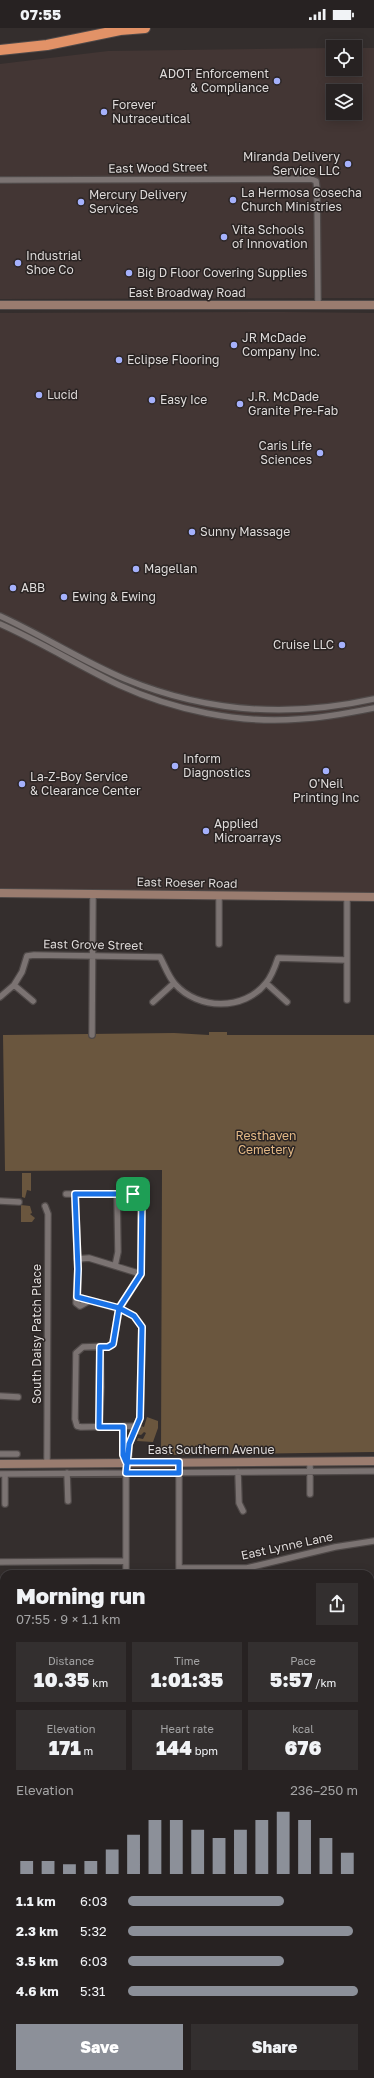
<!DOCTYPE html>
<html lang="en">
<head>
<meta charset="utf-8">
<style>
	:root { --surface:#272222; --page:#332f2f; --text:#f1f3f6; --muted:#a4a4a5; --line:#433f40; --accent:#8c9099 }
	body { margin:0; font-family:"Golos Text",sans-serif; background:var(--page); color:var(--text); height:100vh; display:flex; flex-direction:column; font-size:15px; white-space:nowrap }
	* { box-sizing:border-box; margin:0 }
	p { font-size:13px; color:var(--muted) }
	.icon { flex:none; width:22px; height:22px; fill:none; stroke:currentColor; stroke-width:2; stroke-linecap:round; stroke-linejoin:round }
	.map { position:relative; flex:1; overflow:hidden }
	.sheet { position:absolute; left:0px; top:1542px; width:374px; height:508px; display:flex; flex-direction:column; background:var(--surface); border-radius:12px 12px 0 0; box-shadow:0 2px 10px #0003,0 0 0 1px var(--line) }
	.sheet>* { flex:none }
	.fabs { position:absolute; left:326px; top:12px; display:grid; gap:8px }
	.fabs a { display:grid; place-items:center; width:36px; height:36px; border-radius:0px; background:var(--surface); box-shadow:0 2px 10px #0003,0 0 0 1px var(--line); font-size:20px }
	.pin { position:absolute; display:grid; place-items:center; width:34px; height:34px; color:#fff; margin:-17px; border-radius:8px; box-shadow:0 2px 6px #0006 }
	.round { display:grid; place-items:center; flex:none; width:42px; height:42px; border-radius:0px; background:var(--page) }
	.overview { display:flex; align-items:center; justify-content:space-between; height:68px; padding:0 16px }
	h1 { font-size:22px; font-weight:800; line-height:30px }
	.stats { display:grid; grid-template-columns:repeat(3,1fr); gap:6px; height:68px; padding:4px 16px }
	.stats div { display:grid; align-content:center; border-radius:0px; background:var(--page); text-align:center }
	.stats b { font-size:20px; font-weight:800 }
	.stats small { font-size:11px; font-weight:400 }
	.stats p { font-size:11px }
	.chart { height:112px; padding:8px 16px }
	.chart p { display:flex; justify-content:space-between }
	.chart svg { width:100%; height:72px; margin-top:4px; stroke:var(--accent); stroke-width:6 }
	.primary-button { display:flex; gap:8px; margin-top:auto; padding:8px 16px }
	.primary-button a { flex:1; height:46px; border-radius:0px; background:var(--accent); color:#fff; font-size:16px; font-weight:800; line-height:46px; text-align:center }
	.primary-button a+a { background:var(--page); color:var(--text) }
	ul { padding:0 16px; list-style:none; font-size:13px }
	li { display:grid; grid-template-columns:64px 48px 1fr; align-items:center; height:30px }
	li i { height:10px; border-radius:5px; background:var(--accent) }
	.status { display:flex; justify-content:space-between; align-items:center; height:28px; padding:0 20px; background:var(--surface); direction:ltr }
	.status svg { height:11px; fill:currentColor }
	.map>svg:first-child { display:block }
</style>
</head>
<body>
<div class="status"><b>07:55</b><svg viewBox="0 0 49 12"><path d="M0 12V9h3v3zM5 12V6h3v6zM10 12V3h3v9zM15 12V0h3v12zM26 1h20v11H26zM47 4h2v5h-2z"/></svg></div>
<div class="map">
<svg width="374" height="2050" viewBox="0 0 374 2050">
	<rect width="100%" height="100%" fill="#342e2d"/>
	<path fill="#433634" fill-rule="evenodd" d="M333 20V41H355V20H374V270L0 271V36L108 23ZM333 63H355V85H333Z
		M285 284 374 285V865L0 861V285Z"/>
	<path fill="#6a563e" d="M209 1004H227V1007H374V1424L161 1427 162 1142 5 1143 3 1007 174 1005 209 1007Z
		M22 1145H31V1163L27 1162 25 1170 22 1169Z
		M21 1177 30 1178 32 1185 30 1186 35 1190 32 1194H21Z
		M147 1389 158 1393V1400L153 1414 137 1413 138 1410 143 1411 146 1405 144 1404 141 1407 137 1406 141 1398 144 1399Z"/>
	<g fill="none" stroke-linecap="round" stroke-linejoin="round">
		<g stroke="#4f4948" stroke-width="8">
			<path id="street" d="M0 152 311 151 316 153 317 162 318 277
				M0 588C42 607 82 633 125 651 205 684 289 690 374 671
				M0 596C41 614 79 638 119 657 173 682 240 696 299 691 324 690 349 685 374 680
				M347 869V972
				M219 916V868
				M266 955 287 974
				M14 957 33 973
				M0 969 14 957 22 944 27 928 34 927 160 929C165 938 168 948 175 956 198 982 244 983 266 955 272 948 275 939 278 930L346 932
				M153 974 174 955
				M92 1007 93 866
				M66 1166H142
				M75 1166 78 1241 76 1275 80 1278 89 1273
				M0 1173 19 1174
				M45 1178 48 1186 47 1435
				M77 1231 89 1230 141 1246
				M115 1238 118 1224 117 1166
				M77 1269 119 1281 134 1288 142 1299 140 1390 129 1416V1427L126 1434V1546
				M0 1368 18 1369
				M138 1398 81 1399 77 1398 75 1391 76 1325 83 1319 111 1318 114 1311 119 1281 141 1246V1156
				M99 1399 101 1359 100 1319
				M123 1399V1427L126 1434
				M0 1426H17
				M179 1434V1546
				M310 1434V1466
				M238 1444 239 1475 243 1483
				M67 1445 68 1473
				M0 1446 374 1443
				M5 1476V1446
				M0 1534 126 1533
				M179 1540H247L335 1519 374 1513
				M370 1567 374 1566
				M0 1588H4
				M370 1619 374 1618
				M0 1642H4
				M370 1687 374 1688
				M0 1698H4
				M0 1751 4 1750
				M0 1804H4
				M370 1853H374
				M0 1857H4
				M0 1909H4
				M370 1967 374 1975
				M0 1977 4 1976
				M370 2025 374 2023
				M151 2046 173 2050
				M310 2046 311 2050
				M79 2050V2046
				M140 2050V2046
				M256 2050 278 2046"/>
		</g>
		<g stroke="#4f4948" stroke-width="10">
			<path id="secondary" d="M0 277H374
				M0 865 374 869
				M0 1436 374 1433"/>
		</g>
		<g stroke="#4f4948" stroke-width="12">
			<path id="highway" d="M0 22 47 17 120 2 145 0"/>
		</g>
		<use href="#street" stroke="#7b7372" stroke-width="5.5"/>
		<use href="#secondary" stroke="#9a7c6f" stroke-width="8"/>
		<use href="#highway" stroke="#e29267" stroke-width="10"/>
	</g>
	<g fill="none" stroke-linecap="round" stroke-linejoin="round">
		<g stroke="#fff" stroke-width="8">
			<path id="route" d="M133 1166H75L78 1241 77 1269 119 1280 134 1288 142 1299 140 1390 129 1416 126 1445H179V1434H126L123 1427V1399H99L100 1319H108L113 1316 119 1280 141 1246 142 1166H133"/>
		</g>
		<use href="#route" stroke="#1a73e8" stroke-width="5"/>
	</g>
	<g fill="#a5b1fc" stroke="#2a2423" stroke-width="1.5">
		<circle cx="277" cy="53" r="4"/>
		<circle cx="104" cy="84" r="4"/>
		<circle cx="348" cy="136" r="4"/>
		<circle cx="233" cy="172" r="4"/>
		<circle cx="81" cy="174" r="4"/>
		<circle cx="224" cy="209" r="4"/>
		<circle cx="18" cy="235" r="4"/>
		<circle cx="129" cy="245" r="4"/>
		<circle cx="234" cy="317" r="4"/>
		<circle cx="119" cy="332" r="4"/>
		<circle cx="39" cy="367" r="4"/>
		<circle cx="152" cy="372" r="4"/>
		<circle cx="240" cy="376" r="4"/>
		<circle cx="320" cy="425" r="4"/>
		<circle cx="192" cy="504" r="4"/>
		<circle cx="136" cy="541" r="4"/>
		<circle cx="13" cy="560" r="4"/>
		<circle cx="64" cy="569" r="4"/>
		<circle cx="342" cy="617" r="4"/>
		<circle cx="175" cy="738" r="4"/>
		<circle cx="326" cy="743" r="4"/>
		<circle cx="22" cy="756" r="4"/>
		<circle cx="206" cy="803" r="4"/>
	</g>
	<g text-anchor="middle" stroke-width="3" stroke-linejoin="round" paint-order="stroke">
		<g font-size="12" fill="#dfdbda" stroke="#2a2423" text-anchor="start">
			<text x="269" y="50" text-anchor="end">ADOT Enforcement<tspan x="269" dy="14">&amp; Compliance</tspan></text>
			<text x="112" y="81">Forever<tspan x="112" dy="14">Nutraceutical</tspan></text>
			<text x="340" y="133" text-anchor="end">Miranda Delivery<tspan x="340" dy="14">Service LLC</tspan></text>
			<text x="241" y="169">La Hermosa Cosecha<tspan x="241" dy="14">Church Ministries</tspan></text>
			<text x="89" y="171">Mercury Delivery<tspan x="89" dy="14">Services</tspan></text>
			<text x="232" y="206">Vita Schools<tspan x="232" dy="14">of Innovation</tspan></text>
			<text x="26" y="232">Industrial<tspan x="26" dy="14">Shoe Co</tspan></text>
			<text x="137" y="249">Big D Floor Covering Supplies</text>
			<text x="242" y="314">JR McDade<tspan x="242" dy="14">Company Inc.</tspan></text>
			<text x="127" y="336">Eclipse Flooring</text>
			<text x="47" y="371">Lucid</text>
			<text x="248" y="373">J.R. McDade<tspan x="248" dy="14">Granite Pre-Fab</tspan></text>
			<text x="160" y="376">Easy Ice</text>
			<text x="312" y="422" text-anchor="end">Caris Life<tspan x="312" dy="14">Sciences</tspan></text>
			<text x="200" y="508">Sunny Massage</text>
			<text x="144" y="545">Magellan</text>
			<text x="21" y="564">ABB</text>
			<text x="72" y="573">Ewing &amp; Ewing</text>
			<text x="334" y="621" text-anchor="end">Cruise LLC</text>
			<text x="183" y="735">Inform<tspan x="183" dy="14">Diagnostics</tspan></text>
			<text x="30" y="753">La-Z-Boy Service<tspan x="30" dy="14">&amp; Clearance Center</tspan></text>
			<text x="326" y="760" text-anchor="middle">O'Neil<tspan x="326" dy="14">Printing Inc</tspan></text>
			<text x="214" y="800">Applied<tspan x="214" dy="14">Microarrays</tspan></text>
		</g>
		<g font-size="12" fill="#dfdbda" stroke="#2a2423">
			<text transform="translate(158 140) rotate(-1)" y="4">East Wood Street</text>
			<text x="187" y="269">East Broadway Road</text>
			<text transform="translate(187 855) rotate(1)" y="4">East Roeser Road</text>
			<text transform="translate(93 917) rotate(1)" y="4">East Grove Street</text>
			<text transform="translate(37 1306) rotate(-90)" y="4">South Daisy Patch Place</text>
			<text x="211" y="1426">East Southern Avenue</text>
			<text transform="translate(287 1518) rotate(-12)" y="4">East Lynne Lane</text>
		</g>
		<g font-size="12" fill="#e4b986" stroke="#2a2423">
			<text x="266" y="1112">Resthaven<tspan x="266" dy="14">Cemetery</tspan></text>
		</g>
	</g>
</svg>
<div class="fabs">
<a><svg class="icon" aria-label="locate" viewBox="0 0 24 24"><circle cx="12" cy="12" r="6"/><path d="M12 2v4M12 18v4M2 12h4M18 12h4"/></svg></a>
<a><svg class="icon" aria-label="layers" viewBox="0 0 24 24"><path d="M12 4l9 5-9 5-9-5zM3 14l9 5 9-5"/></svg></a>
</div>
<div class="pin" style="left:133px;top:1166px;background:#1e9e55"><svg class="icon" aria-label="arrive" viewBox="0 0 24 24"><path d="M6 21V4h12l-3 4 3 4H6"/></svg></div>
<section class="sheet">
<div class="overview"><div><h1>Morning run</h1><p>07:55 · 9 × 1.1 km</p></div><a class="round"><svg class="icon" aria-label="share" viewBox="0 0 24 24"><path d="M12 15V3M7 8l5-5 5 5M5 13v7h14v-7"/></svg></a></div>
<div class="stats">
<div><p>Distance</p><b>10.35<small> km</small></b></div>
<div><p>Time</p><b>1:01:35</b></div>
<div><p>Pace</p><b>5:57<small> /km</small></b></div>
</div>
<div class="stats">
<div><p>Elevation</p><b>171<small> m</small></b></div>
<div><p>Heart rate</p><b>144<small> bpm</small></b></div>
<div><p>kcal</p><b>676</b></div>
</div>
<div class="chart"><p><span>Elevation</span>236–250 m</p>
<svg viewBox="0 0 160 44" preserveAspectRatio="none"><path d="M5 44V36M15 44V36M25 44V38M35 44V36M45 44V29M55 44V20M65 44V11M75 44V11M85 44V17M95 44V22M105 44V17M115 44V11M125 44V6M135 44V11M145 44V22M155 44V31"/></svg>
</div>
<ul>
<li><b>1.1 km</b>6:03<i style="width:68%"></i></li>
<li><b>2.3 km</b>5:32<i style="width:98%"></i></li>
<li><b>3.5 km</b>6:03<i style="width:68%"></i></li>
<li><b>4.6 km</b>5:31<i style="width:100%"></i></li>
</ul>
<div class="primary-button"><a>Save</a><a>Share</a></div>
</section>
</div>
</body>
</html>
